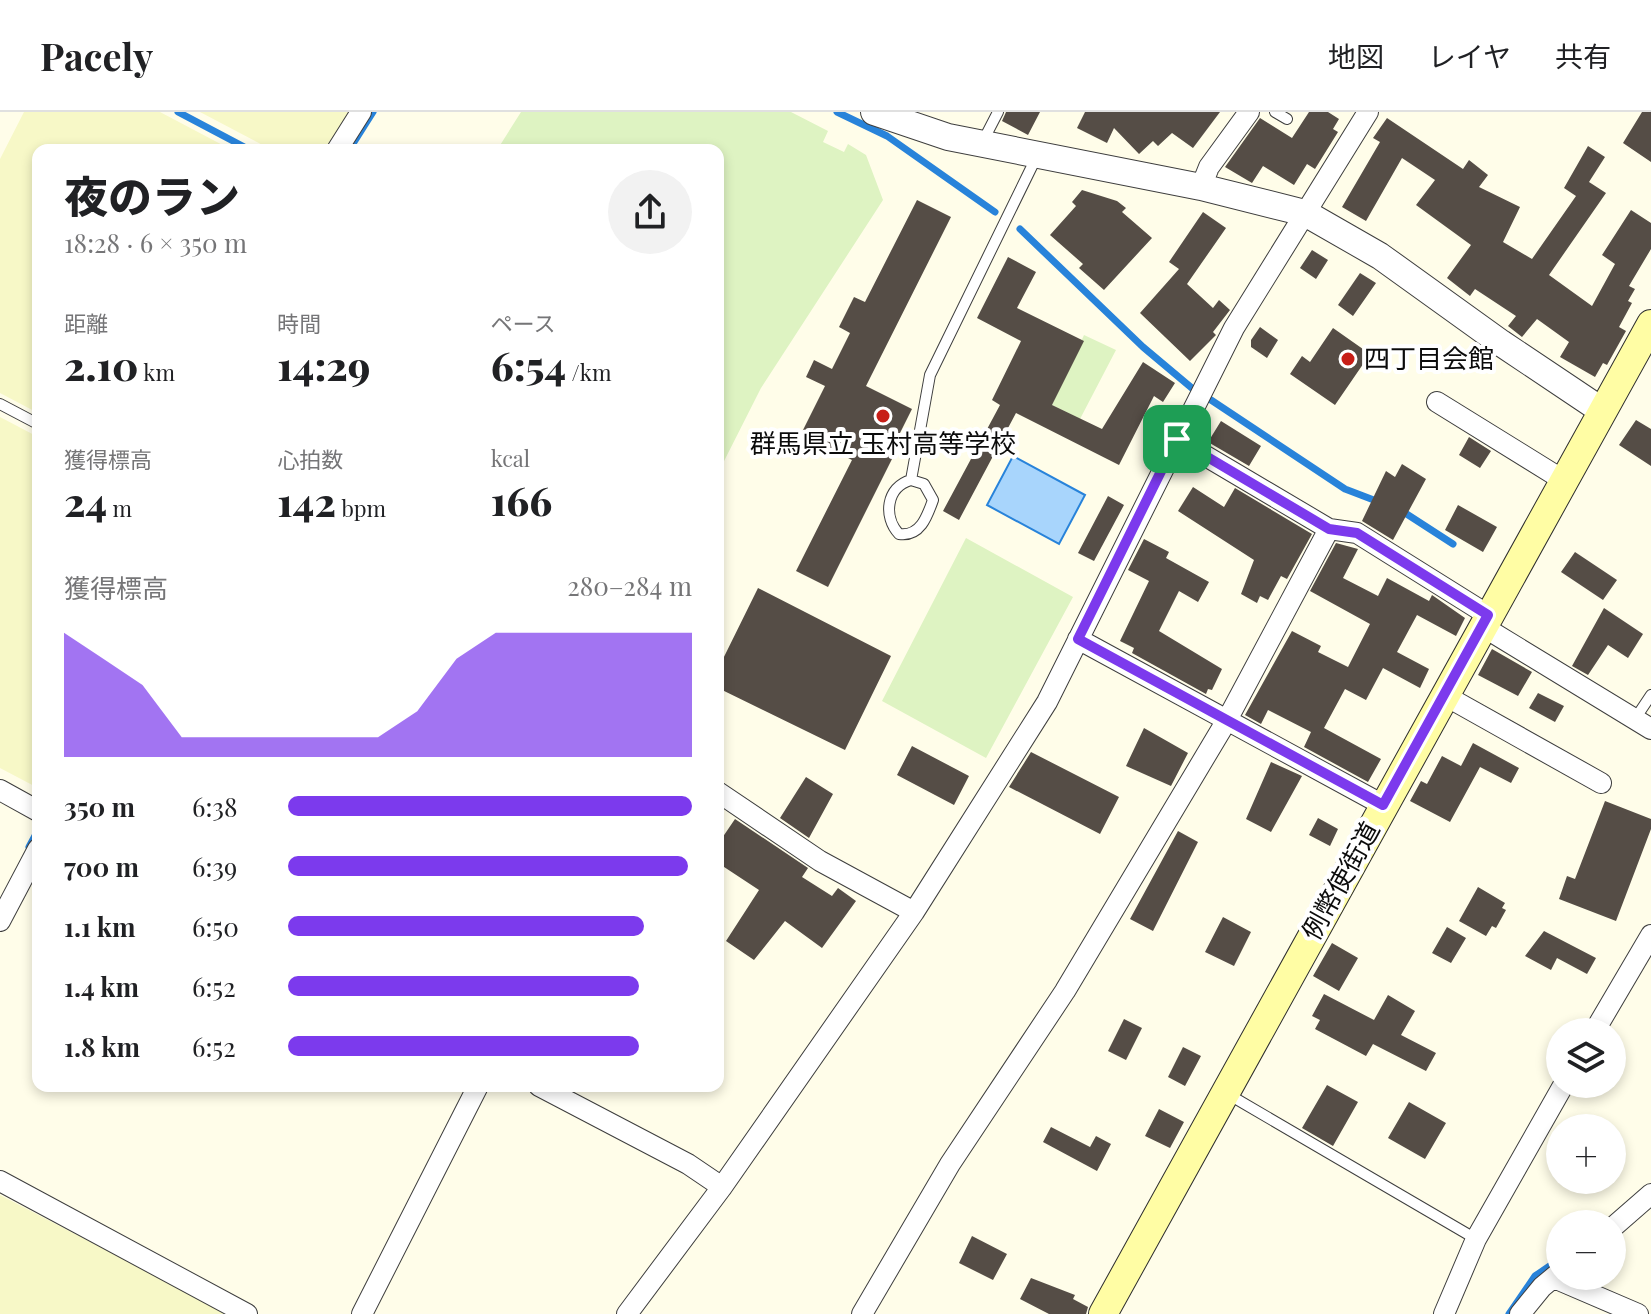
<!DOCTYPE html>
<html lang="ja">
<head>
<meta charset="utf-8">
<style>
	:root { --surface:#fff; --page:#f2f2f2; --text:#202124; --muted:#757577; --line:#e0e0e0; --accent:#7c3aed }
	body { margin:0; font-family:"Playfair Display","Noto Sans JP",serif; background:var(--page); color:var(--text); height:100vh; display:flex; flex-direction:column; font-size:30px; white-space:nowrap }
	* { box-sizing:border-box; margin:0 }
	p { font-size:26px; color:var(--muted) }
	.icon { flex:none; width:44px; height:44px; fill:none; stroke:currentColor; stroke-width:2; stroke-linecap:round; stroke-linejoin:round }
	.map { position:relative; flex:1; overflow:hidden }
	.sheet { position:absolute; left:32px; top:32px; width:692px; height:948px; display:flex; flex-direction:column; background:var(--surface); border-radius:16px; box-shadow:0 4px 12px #0003 }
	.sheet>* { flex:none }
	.controls { position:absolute; left:1546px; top:906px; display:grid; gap:16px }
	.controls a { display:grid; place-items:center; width:80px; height:80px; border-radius:50%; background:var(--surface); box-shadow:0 4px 12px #0003; font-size:40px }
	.pin { position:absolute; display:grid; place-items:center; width:68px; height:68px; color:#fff; margin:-34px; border-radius:16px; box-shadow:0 4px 12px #0006 }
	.round { display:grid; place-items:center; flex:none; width:84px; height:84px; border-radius:42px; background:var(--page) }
	.overview { display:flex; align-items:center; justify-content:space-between; height:136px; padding:0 32px }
	h1 { font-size:44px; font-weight:800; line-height:60px }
	.metrics { display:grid; grid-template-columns:repeat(3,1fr); gap:12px; height:136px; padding:8px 32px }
	.metrics div { display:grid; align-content:center }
	.metrics b { font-size:40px; font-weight:800 }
	.metrics small { font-size:22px; font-weight:400 }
	.metrics p { font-size:22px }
	.chart { height:224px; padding:16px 32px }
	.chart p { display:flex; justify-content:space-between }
	.chart svg { width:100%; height:144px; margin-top:8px; fill:var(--accent); opacity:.7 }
	ul { padding:0 32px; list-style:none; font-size:26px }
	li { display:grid; grid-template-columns:128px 96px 1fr; align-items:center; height:60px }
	li i { height:20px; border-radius:10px; background:var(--accent) }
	header { display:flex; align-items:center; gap:48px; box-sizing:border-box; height:112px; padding:0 40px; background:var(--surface); border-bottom:2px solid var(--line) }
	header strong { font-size:38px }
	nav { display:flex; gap:44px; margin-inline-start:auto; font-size:28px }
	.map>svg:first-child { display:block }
</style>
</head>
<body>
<header>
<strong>Pacely</strong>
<nav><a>地図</a><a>レイヤ</a><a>共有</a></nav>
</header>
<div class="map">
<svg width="1651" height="1202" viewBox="0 0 1651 1202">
	<rect width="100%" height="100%" fill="#fffde9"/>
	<path fill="#f7f8c7" d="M24 0H160L232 38H38V301L0 281V47Z
		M200 0H351L326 38H272Z
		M0 305 38 325V676L0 656Z
		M0 1083 229 1202H0Z"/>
	<path fill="#def3c2" d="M521 0H791L828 19 823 30 844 40 848 32 866 43 883 88 761 276 718 361V38H497Z
		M1084 223 1116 238 1080 307 1052 293Z
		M966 426 1073 485 986 646 882 589Z"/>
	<path fill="#a8d5fc" stroke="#2883da" stroke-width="2" d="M1013 344 1085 383 1059 432 987 393Z"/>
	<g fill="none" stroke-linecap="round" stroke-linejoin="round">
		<path stroke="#2883da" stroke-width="7" d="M178 0 250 38
			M837 0 887 24 995 100
			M349 38 373 0
			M1020 117 1143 235 1193 277
			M1211 288 1345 377 1379 390
			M1402 399 1453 432
			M29 735 36 722
			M1509 1202 1535 1164 1560 1147"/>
	</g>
	<path fill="#554d46" d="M1006 0H1040L1028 23 1002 9Z
		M1085 0H1220L1193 36 1172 21 1158 34 1153 29 1139 42 1114 16 1107 31 1077 16Z
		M1309 0H1328L1339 7 1333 17 1338 20 1315 57 1307 52 1294 73 1263 54 1252 71 1225 55 1260 6 1292 26Z
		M1642 0H1651V50L1623 31Z
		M1387 6 1463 57 1469 48 1488 63 1479 75 1520 95 1503 130 1532 147 1576 84 1564 76 1588 34 1605 45 1589 70 1606 81 1549 163 1592 194 1615 152 1602 143 1631 98 1651 111V137L1629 174 1635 177 1628 189 1632 191 1619 215 1626 219 1607 253 1603 251 1595 265 1560 245 1569 230 1537 207 1522 225 1508 214 1516 204 1475 177 1470 184 1447 166 1471 133 1416 93 1435 68 1402 46 1366 109 1342 95 1380 30 1373 26Z
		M1082 78 1117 89 1126 96 1122 100 1152 126 1104 178 1079 156 1083 152 1050 123 1076 94 1072 90Z
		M917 88 951 105 866 274 912 297 894 333 898 335 828 475 796 459 852 348 801 322 825 274 806 265 814 248 832 257 850 221 839 215 854 185 865 190Z
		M1203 100 1226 116 1187 172 1213 196 1219 188 1230 198 1213 220 1216 223 1190 249 1140 201 1179 157 1169 150Z
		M1312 138 1328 148 1316 167 1300 156Z
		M1008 145 1036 160 1017 196 1084 229 1052 293 1102 317 1143 250 1175 271 1163 290 1154 284 1119 353 1016 301 959 408 943 399 1000 293 992 288 1021 229 977 206Z
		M1360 161 1376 171 1353 204 1338 193Z
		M1260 215 1278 228 1267 246 1251 235V228Z
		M1333 216 1370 242 1335 293 1290 262 1302 244 1310 250Z
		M1636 308 1651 317V354L1619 333Z
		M1221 309 1261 334 1249 354 1208 330Z
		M1469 325 1491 339 1480 356 1459 343Z
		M1402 352 1426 367 1393 428 1362 409 1386 359 1395 365Z
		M1193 375 1224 395 1235 376 1312 422 1287 467 1281 464 1268 488 1260 484 1257 491 1241 482 1254 448 1178 399Z
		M1108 384 1124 393 1094 449 1078 441Z
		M1458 393 1497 415 1483 440 1445 418Z
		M1144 427 1169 440 1166 446 1209 470 1198 490 1179 479 1159 519 1222 557 1212 578 1208 577 1206 582 1132 541 1134 536 1120 529 1149 469 1128 458Z
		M1336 431 1358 437 1343 466 1378 484 1387 466 1429 489 1432 483 1465 506 1456 524 1417 503 1397 540 1429 557 1420 576 1383 556 1366 588 1345 577 1324 616 1381 647 1368 670 1304 635 1311 620 1268 598 1261 612 1245 603 1292 519 1321 534 1318 540 1348 555 1370 512 1310 479Z
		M1575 440 1617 468 1603 488 1561 460Z
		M758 476 891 544 845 638 718 576V557Z
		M1604 496 1643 522 1628 546 1608 533 1588 563 1572 554Z
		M1492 537 1532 560 1518 584 1478 563Z
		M1538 581 1564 594 1555 610 1529 596Z
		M1144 616 1188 641 1171 674 1126 654Z
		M1473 631 1519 656 1511 671 1480 655 1450 710 1410 689 1421 669 1427 672 1442 644 1461 654Z
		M912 634 969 664 954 693 897 663Z
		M1031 640 1119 685 1100 722 1009 675Z
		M1271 650 1302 664 1271 720 1246 707Z
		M806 665 833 682 809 726 780 706Z
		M1605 689 1651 707V717L1616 809 1559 787 1567 764 1575 767Z
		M1318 706 1338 717 1330 734 1309 723Z
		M735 707 808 756 802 765 832 784 838 776 856 789 822 836 785 809 754 848 726 829 759 778 718 751V732Z
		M1178 719 1198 730 1153 819 1130 807Z
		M1478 775 1505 791 1502 796 1506 798 1496 816 1492 814 1486 824 1459 809Z
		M1223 805 1251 820 1234 854 1205 840Z
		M1447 815 1466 826 1451 851 1432 841Z
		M1544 819 1596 846 1587 862 1557 846 1551 858 1525 844Z
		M1332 831 1358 846 1339 879 1313 864Z
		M1324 882 1374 908 1388 883 1415 899 1401 923 1436 941 1426 959 1373 932 1366 944 1315 917 1320 908 1312 904Z
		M1124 907 1142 916 1126 948 1108 939Z
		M1183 935 1201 944 1185 974 1168 965Z
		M1327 973 1358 990 1333 1034 1302 1016Z
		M1409 990 1446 1011 1425 1047 1388 1026Z
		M1159 997 1184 1010 1170 1036 1145 1024Z
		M1051 1015 1090 1035 1096 1024 1111 1032 1097 1059 1043 1030Z
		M972 1124 1007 1142 993 1168 959 1151Z
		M1031 1166 1075 1183 1073 1187 1088 1195 1086 1202H1049L1020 1187Z"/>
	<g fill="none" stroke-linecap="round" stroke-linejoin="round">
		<g stroke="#3e3e3e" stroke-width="12">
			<path id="service" d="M1275 0 1287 7
				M982 31 998 0
				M0 292 38 312
				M911 368 930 263 1037 44
				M911 368 924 372 933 388C927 405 920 425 899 422 883 405 886 375 911 368Z
				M1635 607 1651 583
				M1226 981 1476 1127"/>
		</g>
		<g stroke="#3e3e3e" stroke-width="22">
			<path id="minor" d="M337 38 361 0
				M1201 75 1209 55 1249 0
				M1437 290 1563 368
				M1177 327 1329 417 1357 421 1488 503
				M1482 514 1651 617
				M1078 527 1383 693
				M1444 583 1601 671
				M0 678 38 699
				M718 680 820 749 914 800
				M0 809 38 737
				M1594 920 1651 823
				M539 974 688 1052 722 1075
				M0 1069 247 1202
				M1612 1116 1651 1082
				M1554 1166 1638 1202
				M362 1202 478 974
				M627 1202 722 1075 914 800 1047 590 1234 216 1368 0
				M862 1202 950 1052 1065 879 1227 608 1329 417
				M1444 1202 1476 1127 1564 972
				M1520 1202 1542 1175 1560 1160"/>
		</g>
		<g stroke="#3e3e3e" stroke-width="28">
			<path id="tertiary" d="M874 0 948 25 1201 75 1305 101 1380 144 1501 231 1601 298"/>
		</g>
		<g stroke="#2d2d2d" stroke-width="30">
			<path id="secondary" d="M1103 1202 1651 212"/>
		</g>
		<use href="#service" stroke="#fff" stroke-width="10"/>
		<use href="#minor" stroke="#fff" stroke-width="20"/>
		<use href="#tertiary" stroke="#fff" stroke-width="26"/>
		<use href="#secondary" stroke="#fffda4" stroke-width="28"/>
	</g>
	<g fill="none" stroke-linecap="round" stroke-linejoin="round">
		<g stroke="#fff" stroke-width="16">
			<path id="route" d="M1177 327 1329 417 1357 421 1488 503 1383 693 1078 527Z"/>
		</g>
		<use href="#route" stroke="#7c3aed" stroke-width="10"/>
	</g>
	<g fill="#c71e17" stroke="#fff" stroke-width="3">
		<circle cx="1348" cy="247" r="8"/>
		<circle cx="883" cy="304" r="8"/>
	</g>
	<g text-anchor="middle" stroke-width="8" stroke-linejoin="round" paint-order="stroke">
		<g font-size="26" fill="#0b0b0b" stroke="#fff" text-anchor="start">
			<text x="1364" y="256">四丁目会館</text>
			<text x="883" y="341" text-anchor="middle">群馬県立 玉村高等学校</text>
		</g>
		<g font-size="26" fill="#0b0b0b" stroke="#fff">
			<text transform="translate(1341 769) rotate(-61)" y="9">例幣使街道</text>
		</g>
	</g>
</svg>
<div class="controls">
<a><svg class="icon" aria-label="layers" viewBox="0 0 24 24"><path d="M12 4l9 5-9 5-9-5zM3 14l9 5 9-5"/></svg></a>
<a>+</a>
<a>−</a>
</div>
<div class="pin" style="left:1177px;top:327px;background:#1e9e55"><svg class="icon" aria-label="arrive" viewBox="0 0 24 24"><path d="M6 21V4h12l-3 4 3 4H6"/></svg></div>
<section class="sheet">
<div class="overview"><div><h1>夜のラン</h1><p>18:28 · 6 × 350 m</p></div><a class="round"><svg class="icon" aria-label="share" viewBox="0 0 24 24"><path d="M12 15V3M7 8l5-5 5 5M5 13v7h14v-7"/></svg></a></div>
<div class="metrics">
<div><p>距離</p><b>2.10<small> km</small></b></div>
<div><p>時間</p><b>14:29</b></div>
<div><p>ペース</p><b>6:54<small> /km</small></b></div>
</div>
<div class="metrics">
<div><p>獲得標高</p><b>24<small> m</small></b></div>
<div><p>心拍数</p><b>142<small> bpm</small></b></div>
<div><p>kcal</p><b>166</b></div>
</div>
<div class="chart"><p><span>獲得標高</span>280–284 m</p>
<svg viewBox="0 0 160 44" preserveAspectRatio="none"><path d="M0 44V6L10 14L20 22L30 38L40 38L50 38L60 38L70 38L80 38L90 30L100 14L110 6L120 6L130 6L140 6L150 6L160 6V44z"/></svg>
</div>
<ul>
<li><b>350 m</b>6:38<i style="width:100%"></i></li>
<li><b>700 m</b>6:39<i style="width:99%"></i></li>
<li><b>1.1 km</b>6:50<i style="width:88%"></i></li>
<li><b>1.4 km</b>6:52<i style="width:87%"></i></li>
<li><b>1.8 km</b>6:52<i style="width:87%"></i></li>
</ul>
</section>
</div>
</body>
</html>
